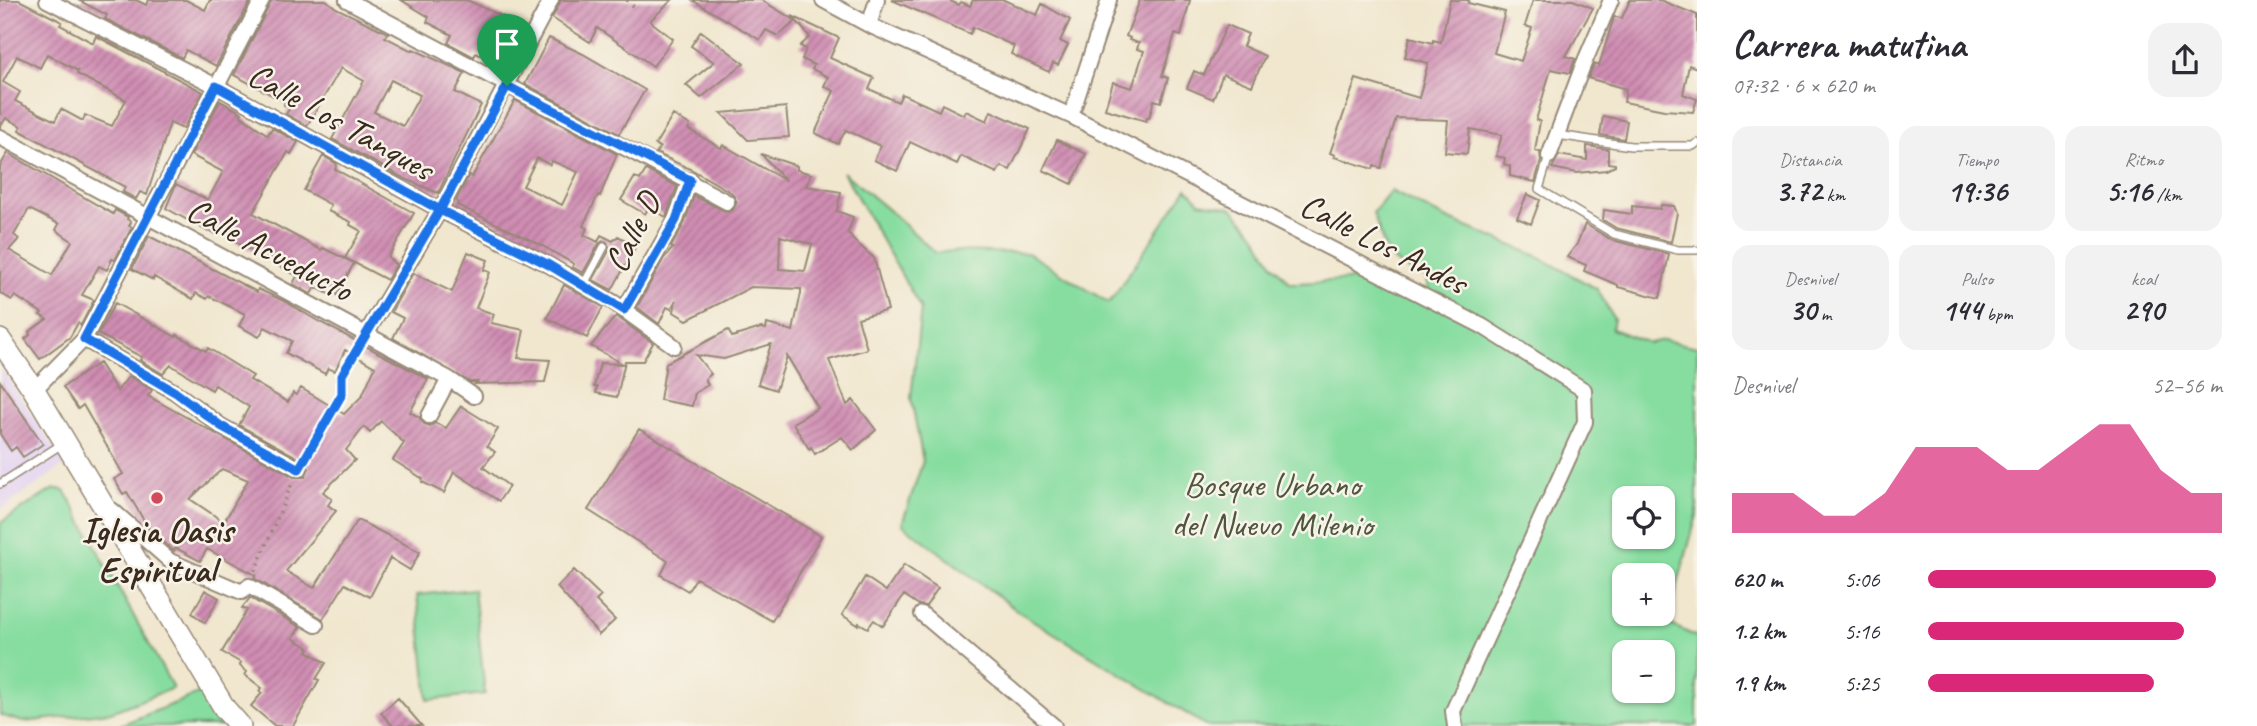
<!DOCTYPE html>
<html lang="es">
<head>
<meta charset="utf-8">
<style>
	:root { --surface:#fff; --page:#f2f2f3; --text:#2b2b33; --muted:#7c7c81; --accent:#db2777 }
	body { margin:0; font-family:Caveat,sans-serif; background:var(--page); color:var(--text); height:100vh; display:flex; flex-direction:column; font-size:26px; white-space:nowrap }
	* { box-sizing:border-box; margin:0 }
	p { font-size:23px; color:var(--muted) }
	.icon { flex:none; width:38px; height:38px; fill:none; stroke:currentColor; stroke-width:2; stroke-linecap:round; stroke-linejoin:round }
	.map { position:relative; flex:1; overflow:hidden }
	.drawer { display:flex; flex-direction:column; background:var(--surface); width:560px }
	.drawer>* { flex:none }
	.controls { position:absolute; left:1612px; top:486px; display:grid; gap:14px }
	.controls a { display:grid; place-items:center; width:63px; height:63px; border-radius:14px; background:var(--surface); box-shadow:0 2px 5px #0004; font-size:35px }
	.pin { position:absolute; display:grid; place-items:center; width:60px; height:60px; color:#fff; margin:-72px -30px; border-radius:50% 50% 50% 0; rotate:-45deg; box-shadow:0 0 7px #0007 }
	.pin .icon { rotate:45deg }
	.round { display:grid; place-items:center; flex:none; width:74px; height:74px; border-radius:21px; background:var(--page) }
	.head { display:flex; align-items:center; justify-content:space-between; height:119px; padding:0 35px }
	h1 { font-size:38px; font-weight:700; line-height:52px }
	.metrics { display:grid; grid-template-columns:repeat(3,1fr); gap:10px; height:119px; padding:7px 35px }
	.metrics div { display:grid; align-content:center; border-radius:18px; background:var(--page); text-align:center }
	.metrics b { font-size:30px; font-weight:700 }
	.metrics small { font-size:19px; font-weight:400 }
	.metrics p { font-size:19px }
	.chart { height:196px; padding:14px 35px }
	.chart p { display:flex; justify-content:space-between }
	.chart svg { width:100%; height:126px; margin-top:7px; fill:var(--accent); opacity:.7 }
	ul { padding:0 35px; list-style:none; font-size:23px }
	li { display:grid; grid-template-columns:112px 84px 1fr; align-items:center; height:52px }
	li i { height:18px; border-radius:9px; background:var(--accent) }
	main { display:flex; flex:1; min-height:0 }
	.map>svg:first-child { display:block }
</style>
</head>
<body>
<main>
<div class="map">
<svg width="1697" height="726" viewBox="0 0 1697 726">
	<defs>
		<pattern id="building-hatch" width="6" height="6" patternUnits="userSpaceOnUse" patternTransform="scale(1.75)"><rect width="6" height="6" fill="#d08db3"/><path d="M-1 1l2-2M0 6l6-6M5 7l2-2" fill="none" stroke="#aa7391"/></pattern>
	</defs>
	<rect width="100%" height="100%" fill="#f7f3e8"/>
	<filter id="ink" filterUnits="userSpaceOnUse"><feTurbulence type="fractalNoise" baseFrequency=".0143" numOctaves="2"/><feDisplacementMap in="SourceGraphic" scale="14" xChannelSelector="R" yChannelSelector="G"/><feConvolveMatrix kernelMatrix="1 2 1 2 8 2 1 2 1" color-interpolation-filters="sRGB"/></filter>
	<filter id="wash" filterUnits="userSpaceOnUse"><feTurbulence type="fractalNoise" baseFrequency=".00686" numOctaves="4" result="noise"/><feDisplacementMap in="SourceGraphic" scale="28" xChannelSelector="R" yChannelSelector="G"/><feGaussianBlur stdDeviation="1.57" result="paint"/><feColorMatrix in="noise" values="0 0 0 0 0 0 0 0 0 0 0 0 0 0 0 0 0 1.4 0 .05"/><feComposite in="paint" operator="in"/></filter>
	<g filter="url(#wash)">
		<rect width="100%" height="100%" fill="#f1e7cf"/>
		<path fill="#e3d3f2" d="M0 367 65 465 0 510Z"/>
		<path fill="#87dda0" stroke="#61845f" stroke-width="2" fill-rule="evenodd" d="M843 172 899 219 935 253 955 251 1028 253 1109 303 1187 188 1200 202 1232 208 1255 234 1273 265 1290 283C1320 283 1351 276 1380 283 1390 285 1401 295 1409 301L1429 295 1426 277C1384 263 1387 252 1373 213L1391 191 1445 218 1537 256 1597 289 1614 319 1612 329 1649 343 1664 340 1697 347V515L1667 623 1697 637V726H1207L1019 612 902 524 923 461 911 398 921 309ZM1624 499H1662V537H1624ZM1624 576H1662V614H1624ZM1624 653H1662V691H1624Z
			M59 489 66 492 173 688 111 712 23 722 0 715V523L52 490Z
			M474 589 485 694 428 700 417 595Z
			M203 692 233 726H118Z"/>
		<g id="blocks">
			<path fill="url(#building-hatch)" fill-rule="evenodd" d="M0 0H19L62 22 60 25 93 43 96 36 203 92 183 129 170 123 147 195 140 192 136 199 123 192 125 187 19 130 21 126 6 118 0 127ZM47 54 78 71 77 74 126 100 112 126 85 115 83 121 61 109 55 121 15 101 20 92 3 82 17 56 40 68Z
				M78 0H136L146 5 149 0H186L205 10 210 0H251L216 66 186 50 182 58 105 19 107 15Z
				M272 0H326L336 8 388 33 385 37 412 51 413 49 465 73 455 92 481 105 438 193 403 178 332 139 364 81 341 68 307 126 286 114 290 108 284 105 285 102 234 75ZM391 80 420 95 403 126 374 112Z
				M401 0H467L521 25 501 65 476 53 474 57 448 43 452 35 427 22 429 17Z
				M561 0H672L650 21 673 39 653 66 597 28 590 42 552 18Z
				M692 0H761L796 21 778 36 766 30 760 40Z
				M892 0H948L959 5 961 2 970 6 973 0H1004L1037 15 1042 4 1070 20 1060 41 1068 45 1058 65 1053 63 1049 72 1011 54 1014 46 973 27 970 34Z
				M1140 0H1190L1181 36 1175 34 1162 76 1168 78 1161 102 1154 100 1149 118H1147L1146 121 1105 109 1113 82 1132 88 1144 51 1137 49 1139 43 1129 40 1130 38 1126 36Z
				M1450 0H1469L1468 3 1505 12 1494 53 1521 61 1532 28 1525 26 1533 0H1573L1593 8 1566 56 1575 59 1570 73 1551 69 1536 120 1540 121 1535 151 1540 152 1541 161 1535 182 1510 176V166L1504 164 1505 158 1496 156 1502 135 1470 129 1467 154 1445 152 1448 120 1396 118 1381 168 1374 166 1373 169 1334 157 1335 155 1330 153 1356 79 1419 98 1428 63 1405 57 1410 37 1433 43V40L1441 42Z
				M1630 0H1660L1697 15V68L1689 65 1683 94 1697 99 1693 112 1664 110 1624 102 1626 89 1588 78 1594 64 1599 66 1614 17 1622 18Z
				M792 16 839 38 830 58 874 78 869 89 898 102 902 94 939 111 942 104 964 115 966 111 987 121 991 111 1030 129 1010 170 1001 166 997 173 961 156 957 164 910 142 897 171 874 160 881 146 846 130 838 144 815 133 834 91 824 86 828 77 812 69 814 65 802 59 806 49 800 46 810 37Z
				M1227 25 1248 34 1243 46 1265 56 1252 86 1223 74 1213 99 1187 88 1194 71 1204 75Z
				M701 31 744 63 701 98 686 85 714 62 691 46Z
				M549 38 583 54 645 90 619 134 525 84Z
				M515 100 617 154 600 196 598 195 583 226 587 228 584 235 598 242 601 235 613 241 618 236 636 246 612 290 593 280 610 249 607 242 603 241 599 244 583 273 572 267 574 264 539 244 457 205 458 202 456 201 469 175 472 177ZM537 158 550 165 552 161 578 172 562 205 523 186Z
				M220 101 242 113 241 116 268 135 272 128 298 142 291 154 288 152 253 213 321 250 323 248 354 263 337 295 334 293 333 296 315 287 311 294 293 284 297 276 218 232 216 234 208 230 207 231 166 208 176 184 208 200 223 172 191 155Z
				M786 107 789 137 748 140 721 113Z
				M673 115 690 125 688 129 721 148 723 145 786 181 761 154 797 166V170L811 174 806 186 841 192 837 211 853 217 848 233 852 237V239L874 258 888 310 858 318 867 349 829 360 847 405 853 400 876 430 853 450 842 437 815 454 811 447 809 449 793 423 818 408 787 356 776 390 758 384 771 344 724 359 696 355 711 374 705 379 708 385 695 393 692 406 660 400 666 363 728 330 732 337 761 328 766 329 767 324 793 331 801 293V289L751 287 687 320 674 312 676 300 671 309 667 307 659 324 637 307 664 258 673 248 671 247 684 224 694 196 727 212 733 210 737 202 732 193 694 171 656 153 660 147 655 145ZM780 236 812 244 805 271 779 269Z
				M1603 116 1627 121 1624 139 1600 135Z
				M1057 140 1086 154 1072 184 1043 170Z
				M1587 146 1608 149V163L1615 164V166L1606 170 1577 173 1552 168 1559 155 1587 160Z
				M8 153 113 214 115 210 128 217 127 219 131 222 129 226 132 227 115 260 112 259 107 270 99 266 82 295 94 300 81 325 78 323 70 337 40 359 25 339 30 335 29 332 47 319 40 315 42 313 15 296 12 300 0 293V166ZM29 209 59 224 56 230 72 241 52 275 9 250 19 239 14 235Z
				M323 156 337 164 335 169 414 213 388 257 396 265 387 280 345 258 361 231 350 225 351 222 328 211 331 205 304 190Z
				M646 170 677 186 666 217 649 207 645 214 621 200 635 177 640 180Z
				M1527 194 1540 200 1531 224 1517 218Z
				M1661 205 1674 206 1677 213 1671 242 1616 228 1603 220 1604 210 1632 214V206L1660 209Z
				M1585 224 1612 240 1669 254 1660 298 1618 287V285L1584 271 1586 265 1567 257 1577 244Z
				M149 236 257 292 258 289 284 301 318 321 428 379 410 412 419 417 424 424 430 426 435 423 446 428 461 406 498 429 487 446 495 452 483 467 509 486 499 501 454 472 444 493 422 482 423 479 393 460 404 443 381 421 370 433 364 427 346 450 355 460 323 492 332 499 328 505 336 511 286 571 314 588 358 520 420 552 410 570 390 558 370 597 345 584 323 619 254 578 256 575 207 549 200 561 176 548 174 551 149 529 127 492 123 494 114 479 123 474 83 405 78 409 63 387 99 363 117 391 129 376 152 390 148 396 294 477H305L309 468 304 461 239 425 249 407 215 385 212 390 171 365 163 374 140 360 142 357 98 334 115 303 176 337 177 335 206 351 208 348 253 376 250 380 288 402 293 393 296 395 301 388 344 414 362 396 375 367 345 350 335 371 328 368 325 374 286 353 292 341 265 327 259 337 239 326 245 314 209 296 207 299 196 293 193 299 154 277 153 280 132 269ZM222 469 248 480 224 522 190 499Z
				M468 252 488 260 484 270 490 272 476 308 494 314 491 323 524 330 518 358 550 360 545 382 475 384 477 382H470L393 338 403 318 391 312 413 273 452 292Z
				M564 285 603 307 587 338 547 318Z
				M616 316 653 343 643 361H625L617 397 596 393 597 387H594L600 363 623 364 591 346Z
				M0 381 43 444 23 457 16 447 11 451 0 434Z
				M639 429 821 536 772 621 696 578 688 591 661 575 668 561 588 510Z
				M904 565 938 588 926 606 919 605 904 595 883 626 874 620 868 628 859 623 858 625 842 615 865 577 886 591Z
				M574 570 601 596 596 601 615 620 599 635 557 587Z
				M205 590 219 598 205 623 192 613Z
				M250 598 300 627 293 638 309 648 307 651 326 663 316 679 319 680 293 726H275L251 706 262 693 259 691 262 688 245 675 247 672 239 665 241 663 222 652 247 610 242 608Z
				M398 698 422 726H393L381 713Z"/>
		</g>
	</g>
	<g filter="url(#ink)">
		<use href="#blocks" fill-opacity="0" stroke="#968876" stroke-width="2"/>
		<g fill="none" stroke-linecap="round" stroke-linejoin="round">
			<g stroke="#968876" stroke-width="10">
				<path id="lane" d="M1557 135 1631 146H1693L1697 143
					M1549 156 1539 189 1614 234 1678 250H1697
					M584 284 604 247
					M0 484 62 444"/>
			</g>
			<g stroke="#968876" stroke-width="18">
				<path id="street" d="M47 0 216 86 440 210 549 265 613 302 674 346
					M347 0 727 202
					M823 0 869 25 1071 116 1482 326 1584 390 1585 422 1453 711 1455 726
					M869 25 877 0
					M1071 116 1109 0
					M0 137 449 379 474 396
					M1549 156 1582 68 1611 0
					M624 310 675 220 690 180
					M366 334 440 210 551 0
					M84 339 175 392 221 426 299 469
					M34 390 84 339 262 0
					M429 416 449 379
					M112 510 170 561 242 592 249 586 316 625
					M922 614 1054 726"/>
			</g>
			<g stroke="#968876" stroke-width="24">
				<path id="secondary" d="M0 340 34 390 225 709 240 726"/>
			</g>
			<path stroke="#968876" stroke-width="3.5" stroke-dasharray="2 5" stroke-linecap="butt" d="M627 0 634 7
				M306 456 342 394V375L358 348
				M255 571 293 481"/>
			<use href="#lane" stroke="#fff" stroke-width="7"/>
			<use href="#street" stroke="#fff" stroke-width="14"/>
			<use href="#secondary" stroke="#fff" stroke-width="21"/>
		</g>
	</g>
	<g fill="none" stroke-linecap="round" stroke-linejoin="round" filter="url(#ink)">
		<g stroke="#fff" stroke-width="14">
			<path id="route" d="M507 86 440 210 342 375V394L299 469 221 426 175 392 84 339 216 86 440 210 549 265 624 310 676 220 690 180 507 86"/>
		</g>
		<use href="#route" stroke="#1a73e8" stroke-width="9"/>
	</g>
	<circle fill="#d1495b" stroke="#f7f3e8" stroke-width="2.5" cx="157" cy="498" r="7"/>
	<g text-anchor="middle" stroke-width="5" stroke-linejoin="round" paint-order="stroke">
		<g font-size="35" fill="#3b2a1e" stroke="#f7f3e8">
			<text transform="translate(341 121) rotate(29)" y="12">Calle Los Tanques</text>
			<text transform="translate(632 232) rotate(-63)" y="12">Calle D</text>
			<text transform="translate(1384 243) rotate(27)" y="12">Calle Los Andes</text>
			<text transform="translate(270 249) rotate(28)" y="12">Calle Acueducto</text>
		</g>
		<g font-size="35" fill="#4e573e" stroke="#f7f3e8">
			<text x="1272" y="496">Bosque Urbano<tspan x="1272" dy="40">del Nuevo Milenio</tspan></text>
		</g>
		<g font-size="35" font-weight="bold" fill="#3b2a1e" stroke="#f7f3e8">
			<text x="157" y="542">Iglesia Oasis<tspan x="157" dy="40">Espiritual</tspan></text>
		</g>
	</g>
</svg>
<div class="controls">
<a><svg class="icon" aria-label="locate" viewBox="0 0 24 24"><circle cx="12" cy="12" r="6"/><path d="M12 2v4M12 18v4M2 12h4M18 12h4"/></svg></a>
<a>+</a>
<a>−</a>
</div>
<div class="pin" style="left:507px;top:86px;background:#1e9e55"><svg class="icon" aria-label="arrive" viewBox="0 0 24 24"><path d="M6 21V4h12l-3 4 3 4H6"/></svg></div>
</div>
<section class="drawer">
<div class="head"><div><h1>Carrera matutina</h1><p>07:32 · 6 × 620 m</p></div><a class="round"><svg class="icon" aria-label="share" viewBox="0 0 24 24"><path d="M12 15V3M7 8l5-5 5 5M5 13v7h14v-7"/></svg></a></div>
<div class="metrics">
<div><p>Distancia</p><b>3.72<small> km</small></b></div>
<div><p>Tiempo</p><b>19:36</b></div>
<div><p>Ritmo</p><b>5:16<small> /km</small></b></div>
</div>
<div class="metrics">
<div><p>Desnivel</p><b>30<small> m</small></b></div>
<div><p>Pulso</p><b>144<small> bpm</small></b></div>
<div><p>kcal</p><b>290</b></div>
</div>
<div class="chart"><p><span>Desnivel</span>52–56 m</p>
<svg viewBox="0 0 160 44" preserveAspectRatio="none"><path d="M0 44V30L10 30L20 30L30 38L40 38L50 30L60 14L70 14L80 14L90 22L100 22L110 14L120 6L130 6L140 22L150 30L160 30V44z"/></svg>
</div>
<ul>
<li><b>620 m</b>5:06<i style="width:98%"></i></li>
<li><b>1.2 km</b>5:16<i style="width:87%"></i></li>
<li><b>1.9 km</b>5:25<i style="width:77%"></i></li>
</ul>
</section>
</main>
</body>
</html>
